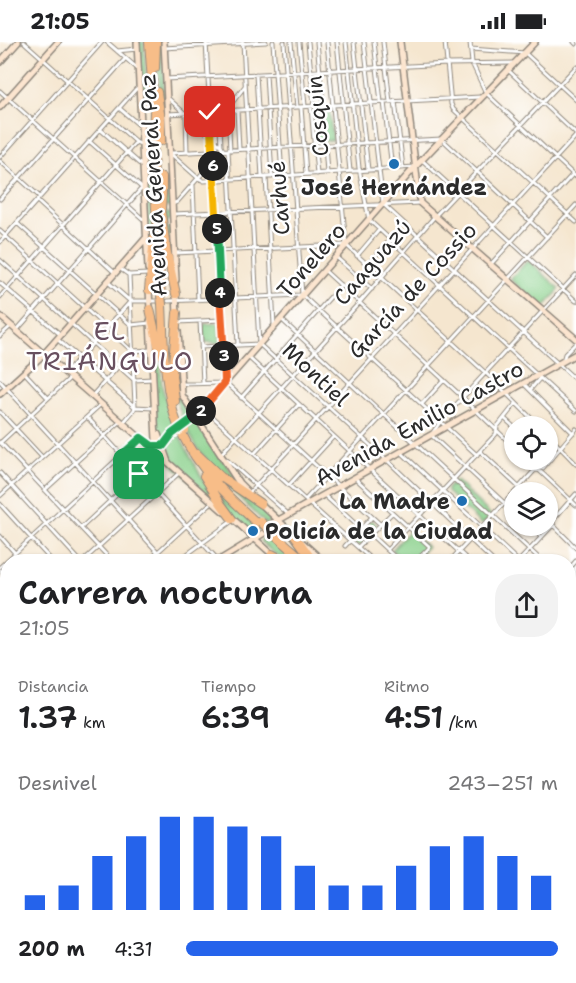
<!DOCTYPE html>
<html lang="es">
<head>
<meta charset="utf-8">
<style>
	:root { --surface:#fff; --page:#f2f2f2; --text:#202124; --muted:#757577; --accent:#2563eb }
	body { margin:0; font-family:"Shantell Sans",sans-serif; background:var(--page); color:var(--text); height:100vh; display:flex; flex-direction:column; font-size:22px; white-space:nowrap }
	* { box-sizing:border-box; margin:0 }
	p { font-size:20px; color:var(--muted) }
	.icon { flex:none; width:33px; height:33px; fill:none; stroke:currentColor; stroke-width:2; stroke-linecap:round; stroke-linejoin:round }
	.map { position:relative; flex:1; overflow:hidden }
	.drawer { position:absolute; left:0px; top:512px; width:576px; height:430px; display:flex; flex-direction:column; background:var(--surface); border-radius:24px 24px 0 0; box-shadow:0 2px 4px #0004 }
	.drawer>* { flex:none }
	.fabs { position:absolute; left:504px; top:374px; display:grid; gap:12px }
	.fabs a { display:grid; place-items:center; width:54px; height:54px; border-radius:50%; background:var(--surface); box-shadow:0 2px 4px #0004; font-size:30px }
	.pin { position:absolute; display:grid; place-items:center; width:51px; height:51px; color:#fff; margin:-26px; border-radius:12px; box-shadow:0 3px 9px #0006 }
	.km { position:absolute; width:30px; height:30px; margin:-15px; border-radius:50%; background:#222; color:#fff; font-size:16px; line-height:30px; text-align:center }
	.round { display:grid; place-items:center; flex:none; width:63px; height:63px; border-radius:24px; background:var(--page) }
	.overview { display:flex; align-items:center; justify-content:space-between; height:102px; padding:0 18px }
	h1 { font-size:33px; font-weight:600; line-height:45px }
	.metrics { display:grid; grid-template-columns:repeat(3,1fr); gap:9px; height:102px; padding:6px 18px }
	.metrics div { display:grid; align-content:center }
	.metrics b { font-size:30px; font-weight:600 }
	.metrics small { font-size:16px; font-weight:400 }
	.metrics p { font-size:16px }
	.chart { height:168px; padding:12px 18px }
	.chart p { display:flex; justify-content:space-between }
	.chart svg { width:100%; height:108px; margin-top:6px; stroke:var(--accent); stroke-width:6 }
	ul { padding:0 18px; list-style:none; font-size:20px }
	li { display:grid; grid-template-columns:96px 72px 1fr; align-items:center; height:45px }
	li i { height:15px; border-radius:8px; background:var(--accent) }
	.status { display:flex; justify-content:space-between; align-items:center; height:42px; padding:0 30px; background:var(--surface); direction:ltr }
	.status svg { height:16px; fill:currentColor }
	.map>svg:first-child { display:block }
</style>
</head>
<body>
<div class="status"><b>21:05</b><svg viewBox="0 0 49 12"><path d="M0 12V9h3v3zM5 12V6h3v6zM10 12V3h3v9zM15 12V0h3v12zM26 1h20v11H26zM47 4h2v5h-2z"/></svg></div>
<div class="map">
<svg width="576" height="941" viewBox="0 0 576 941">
	<rect width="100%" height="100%" fill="#fff"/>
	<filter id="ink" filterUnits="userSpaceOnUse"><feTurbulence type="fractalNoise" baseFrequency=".0167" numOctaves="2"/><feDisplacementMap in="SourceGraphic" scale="12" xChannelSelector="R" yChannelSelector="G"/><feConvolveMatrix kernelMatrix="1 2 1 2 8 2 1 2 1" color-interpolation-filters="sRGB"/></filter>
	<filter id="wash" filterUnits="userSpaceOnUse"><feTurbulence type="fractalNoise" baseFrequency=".008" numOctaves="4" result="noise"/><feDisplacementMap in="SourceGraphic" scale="24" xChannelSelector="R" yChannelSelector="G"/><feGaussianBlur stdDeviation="1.35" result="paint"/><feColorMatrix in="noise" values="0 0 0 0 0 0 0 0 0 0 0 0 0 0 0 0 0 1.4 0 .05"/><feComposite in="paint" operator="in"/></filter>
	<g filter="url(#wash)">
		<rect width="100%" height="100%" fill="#f5e6cf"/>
		<path fill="#8ad08b" stroke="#5a7e5b" stroke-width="1.5" d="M139 0H144L147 52H142Z
			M157 0H163L165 84 162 93C163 62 157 31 157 0Z
			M329 66 333 98 317 100 313 68Z
			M149 103 154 181 150 230 145 128V109Z
			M167 137 171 164H165V171H170V178H167V186H170L175 236 166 194 164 144 167 143Z
			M527 219H529L559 246V248L545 264 542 265 511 238V236Z
			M218 281 219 283 220 300 219 301 204 300 203 284 205 282Z
			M153 284 159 310 162 345 176 386 170 390 164 399 162 397 157 386Z
			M178 294 180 352 191 373 184 380 176 357 174 336Z
			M195 379H196L245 449C217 428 201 419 186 385Z
			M178 391 200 432 222 466 170 421 165 408Z
			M217 433 256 460 273 476 266 482Z
			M205 434 224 454 259 487 253 491 251 490 229 471Z
			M454 439H456L490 472V475L483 482H481L447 450V447Z
			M372 478 377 484 360 503H357L353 499V497L370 479Z
			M280 484 291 493 311 519 273 488Z
			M409 489 427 505 417 516 420 519H403L392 508Z
			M266 493 294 519C281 519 270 509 261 499L263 495Z"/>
	</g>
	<g filter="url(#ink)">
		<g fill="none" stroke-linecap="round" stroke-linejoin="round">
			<g stroke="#90887d" stroke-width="5">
				<path id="street" d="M24 0 136 100 142 103
					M107 0 138 27
					M206 0 225 340 381 483
					M243 0 259 302 390 421 493 519
					M273 0 282 134
					M284 0 302 253 477 413
					M291 0 297 65
					M299 0 305 64
					M308 0 314 64
					M317 0 323 63
					M327 0 346 203 490 335 539 384
					M337 0 350 129
					M346 0 359 126 369 178 576 369
					M354 0 368 128
					M364 0 383 162 576 338
					M374 0 381 60
					M383 0 390 60
					M445 0 451 62 453 67 576 180
					M470 0 472 21 486 51 576 135
					M574 0 576 2
					M164 6 266 0
					M471 7 525 11 576 58
					M117 9 137 7
					M508 28 576 92
					M256 32 262 135
					M266 32 272 135
					M166 37 447 22 515 21
					M0 49 144 178
					M168 56 221 104 223 108 177 160 172 162
					M395 59 403 126
					M384 60 392 126
					M301 65 306 132
					M311 65 317 132
					M119 66 139 83
					M237 68 239 107
					M219 69 221 103
					M186 71 187 110
					M168 72 480 55
					M100 87 141 123
					M89 99 142 146
					M325 103 327 131
					M228 108 238 303
					M230 108 228 66 245 44
					M171 111 442 97 547 195
					M171 112 198 136 204 139 415 125
					M0 115 102 0
					M422 118 576 259
					M0 119 40 155
					M266 135 274 283
					M193 143 198 258
					M0 157 125 17
					M37 159 115 231
					M173 172 420 161
					M17 181 131 283 150 281
					M0 189 132 309 151 308
					M0 200 136 47 139 46
					M175 211 344 203
					M357 214 379 188
					M336 215 372 247
					M0 218 134 338 153 337
					M491 222 572 133
					M367 223 390 198
					M119 226 129 233 148 232
					M324 228 459 352 514 405
					M108 240 130 259H159
					M0 241 61 293
					M0 255 136 100
					M168 259 300 253
					M281 277 542 519
					M200 279 203 341
					M178 280 221 278
					M17 288 142 146
					M0 294 11 284
					M57 297 135 365 153 366
					M201 305 259 302
					M248 315 469 519
					M563 319 565 312 576 301
					M24 330 48 356
					M66 331 129 261
					M0 339 166 519
					M523 341 573 391
					M182 342 223 341
					M530 348 540 336
					M92 354 131 310
					M241 356 341 243
					M422 362 444 338
					M203 366 373 519
					M0 370 42 415
					M87 375 218 518
					M505 377 514 385
					M123 381 134 368 135 363 129 233
					M530 384 534 380
					M548 393 576 422
					M0 400 112 519
					M0 401 71 335
					M480 409 524 450
					M401 410 518 519
					M221 412 359 261 435 174 576 25
					M254 412 299 362
					M226 417 288 472
					M527 417 576 463
					M0 431 80 519
					M355 436 429 504V506L420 515 423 519
					M289 443 333 395
					M45 448 121 379
					M515 450 534 429 543 426 576 387
					M249 451 576 94
					M0 454 100 363
					M325 454 361 487
					M305 458 576 163
					M0 462 52 519
					M514 470 431 393 441 379 576 233
					M548 473 553 478
					M528 483 541 495
					M553 483 576 506
					M81 486 139 432
					M371 493 399 519
					M0 494 15 511
					M345 504 372 475
					M358 505 392 471
					M387 508 496 392 497 385 516 361
					M83 519 179 431
					M148 519 212 460
					M178 519 232 479
					M261 519 272 512
					M450 519 514 451
					M519 519 553 483V478L576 452
					M0 525 140 396
					M0 528 8 536
					M568 528 576 519
					M568 543 576 550
					M0 560 8 553
					M568 565 576 572
					M568 588 576 595
					M0 591 8 599
					M0 592 8 586
					M568 593 576 584
					M0 626 8 620
					M0 650 8 657
					M568 651 576 658
					M568 700 576 706
					M0 706 8 701
					M568 709 573 704
					M0 732 8 744
					M568 734 576 726
					M0 749 8 744
					M0 795 8 790
					M0 817 8 813
					M0 819 8 831
					M568 827 576 834
					M0 840 8 835
					M568 845 576 837
					M568 875 576 882
					M0 886 8 882
					M568 899 576 891
					M568 913 576 919
					M62 934 68 941
					M91 934 97 941
					M149 934 155 941
					M178 934 184 941
					M208 934 214 941
					M234 934 240 941
					M262 934 268 941
					M428 934 434 941
					M465 934 471 941
					M500 934 507 941
					M543 934 552 941
					M65 941 72 934
					M125 941 131 934
					M183 941 190 934
					M228 941 234 934
					M289 941 296 934
					M318 941 325 934
					M362 941 369 934
					M391 941 398 934
					M421 941 428 934
					M452 941 458 934
					M482 941 489 934
					M511 941 518 934
					M538 941 544 935"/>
			</g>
			<g stroke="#90887d" stroke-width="8">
				<path id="secondary" d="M137 0 148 227
					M164 0 176 238
					M400 0 420 161 576 297
					M0 20 18 0
					M0 65 58 0
					M149 246 150 269
					M176 251 177 274
					M0 274 147 402 155 404
					M150 279 156 398V402L153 404
					M178 289 182 353 239 441 247 449
					M0 352 44 312 146 196
					M158 392 168 420
					M151 406 157 407 162 405 173 391 195 375 415 125 535 0
					M153 407 224 470
					M260 461 295 494
					M232 476 274 514
					M268 484 576 312
					M302 500 323 519
					M218 519 264 491
					M0 655 8 650
					M568 744 576 750
					M568 784 576 791
					M0 898 8 907
					M35 934 41 941
					M316 934 322 941
					M372 934 378 941"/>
			</g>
			<g stroke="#90887d" stroke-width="8">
				<path id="primary" d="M568 627 576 621"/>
			</g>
			<g stroke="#90887d" stroke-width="10">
				<path id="highway" d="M149 0 154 66 153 114 161 254
					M155 26 156 0
					M157 50 161 78V99
					M161 167 162 152V135
					M161 171 167 211 176 252
					M149 248 154 195
					M162 262C164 303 163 345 178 384
					M150 267 160 312
					M175 359 172 334 177 271
					M181 390C199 427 227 454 258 482
					M197 412 221 435 261 462
					M204 434 221 462 232 477
					M293 491 313 519
					M274 492 305 519
					M272 512 285 519
					M568 765 576 772
					M0 927 8 921"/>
			</g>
			<use href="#street" stroke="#fff" stroke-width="3"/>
			<use href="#secondary" stroke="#fce5cf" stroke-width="5"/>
			<use href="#primary" stroke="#f7bd88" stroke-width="6"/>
			<use href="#highway" stroke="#f7bd88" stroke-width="8"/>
			<g stroke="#90887d" stroke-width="10" stroke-linecap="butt">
				<path id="highway-bridge" d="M161 254 162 262
					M182 382 185 388
					M261 480 274 492"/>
			</g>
			<use href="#highway-bridge" stroke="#f7bd88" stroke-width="8"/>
		</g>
	</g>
	<g fill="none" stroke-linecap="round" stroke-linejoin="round" filter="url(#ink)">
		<g stroke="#fff" stroke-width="12">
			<path id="split-1" d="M139 432 122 413 141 396 152 404"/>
		</g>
		<g stroke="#fff" stroke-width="12">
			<path id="split-2" d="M152 404H163L172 392 195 375 201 369"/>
		</g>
		<g stroke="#fff" stroke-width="12">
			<path id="split-3" d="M201 369 225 340 224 314"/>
		</g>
		<g stroke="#fff" stroke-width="12">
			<path id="split-4" d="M220 251 224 314"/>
		</g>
		<g stroke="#fff" stroke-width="12">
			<path id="split-5" d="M217 187 220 251"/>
		</g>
		<g stroke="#fff" stroke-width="12">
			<path id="split-6" d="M213 124 217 187"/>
		</g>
		<g stroke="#fff" stroke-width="12">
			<path id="split-7" d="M210 70 213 124"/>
		</g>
		<use href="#split-1" stroke="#22a559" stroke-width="8"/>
		<use href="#split-2" stroke="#22a559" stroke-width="8"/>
		<use href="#split-3" stroke="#f0652b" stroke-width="8"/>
		<use href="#split-4" stroke="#f0652b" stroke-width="8"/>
		<use href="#split-5" stroke="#22a559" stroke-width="8"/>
		<use href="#split-6" stroke="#f5b400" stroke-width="8"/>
		<use href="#split-7" stroke="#f5b400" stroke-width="8"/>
	</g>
	<g fill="#1f6fb2" stroke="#fff" stroke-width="2">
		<circle cx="394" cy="122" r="6"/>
		<circle cx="462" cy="459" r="6"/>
		<circle cx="253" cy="489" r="6"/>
	</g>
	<g text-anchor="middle" stroke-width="5" stroke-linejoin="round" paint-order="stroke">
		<g font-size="22" fill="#2b2b2b" stroke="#fff">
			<text transform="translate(317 74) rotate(-95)" y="8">Cosquín</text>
			<text transform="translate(153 143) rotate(-93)" y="8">Avenida General Paz</text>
			<text transform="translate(279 156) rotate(-94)" y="8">Carhué</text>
			<text transform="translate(311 218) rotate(-49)" y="8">Tonelero</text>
			<text transform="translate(372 220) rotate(-49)" y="8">Caaguazú</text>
			<text transform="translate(412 248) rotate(-47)" y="8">García de Cossio</text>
			<text transform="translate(316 332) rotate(43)" y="8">Montiel</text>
			<text transform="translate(419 381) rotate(-29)" y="8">Avenida Emilio Castro</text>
		</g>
		<g font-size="22" font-weight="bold" fill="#2b2b2b" stroke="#fff">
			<text x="394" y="153">José Hernández</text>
			<text x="450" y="467" text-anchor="end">La Madre</text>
			<text x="265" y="497" text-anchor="start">Policía de la Ciudad</text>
		</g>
		<g font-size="26" letter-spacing="1.5" fill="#684f5f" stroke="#fff">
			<text x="110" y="298">EL<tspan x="110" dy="30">TRIÁNGULO</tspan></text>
		</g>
	</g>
</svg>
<div class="fabs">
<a><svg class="icon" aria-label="locate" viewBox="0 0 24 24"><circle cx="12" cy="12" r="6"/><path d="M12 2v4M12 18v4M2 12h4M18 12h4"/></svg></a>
<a><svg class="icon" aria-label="layers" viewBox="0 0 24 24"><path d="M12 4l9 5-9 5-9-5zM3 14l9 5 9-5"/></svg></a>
</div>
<div class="pin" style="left:139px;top:432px;background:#1e9e55"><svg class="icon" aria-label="arrive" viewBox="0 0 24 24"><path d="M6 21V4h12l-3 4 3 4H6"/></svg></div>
<div class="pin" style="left:210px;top:70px;background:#d93025"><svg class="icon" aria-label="check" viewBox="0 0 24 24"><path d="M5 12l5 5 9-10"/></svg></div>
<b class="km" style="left:201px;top:369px">2</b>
<b class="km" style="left:224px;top:314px">3</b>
<b class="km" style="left:220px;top:251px">4</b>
<b class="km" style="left:217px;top:187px">5</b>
<b class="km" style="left:213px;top:124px">6</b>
<section class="drawer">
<div class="overview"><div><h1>Carrera nocturna</h1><p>21:05</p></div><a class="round"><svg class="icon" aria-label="share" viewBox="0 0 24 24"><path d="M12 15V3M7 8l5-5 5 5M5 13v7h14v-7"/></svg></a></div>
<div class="metrics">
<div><p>Distancia</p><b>1.37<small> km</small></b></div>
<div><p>Tiempo</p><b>6:39</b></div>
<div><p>Ritmo</p><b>4:51<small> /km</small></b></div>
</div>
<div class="chart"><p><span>Desnivel</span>243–251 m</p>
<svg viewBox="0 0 160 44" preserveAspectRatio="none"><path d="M5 44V38M15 44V34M25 44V22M35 44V14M45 44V6M55 44V6M65 44V10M75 44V14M85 44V26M95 44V34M105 44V34M115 44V26M125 44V18M135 44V14M145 44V22M155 44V30"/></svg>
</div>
<ul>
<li><b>200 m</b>4:31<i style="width:100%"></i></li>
</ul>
</section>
</div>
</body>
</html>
